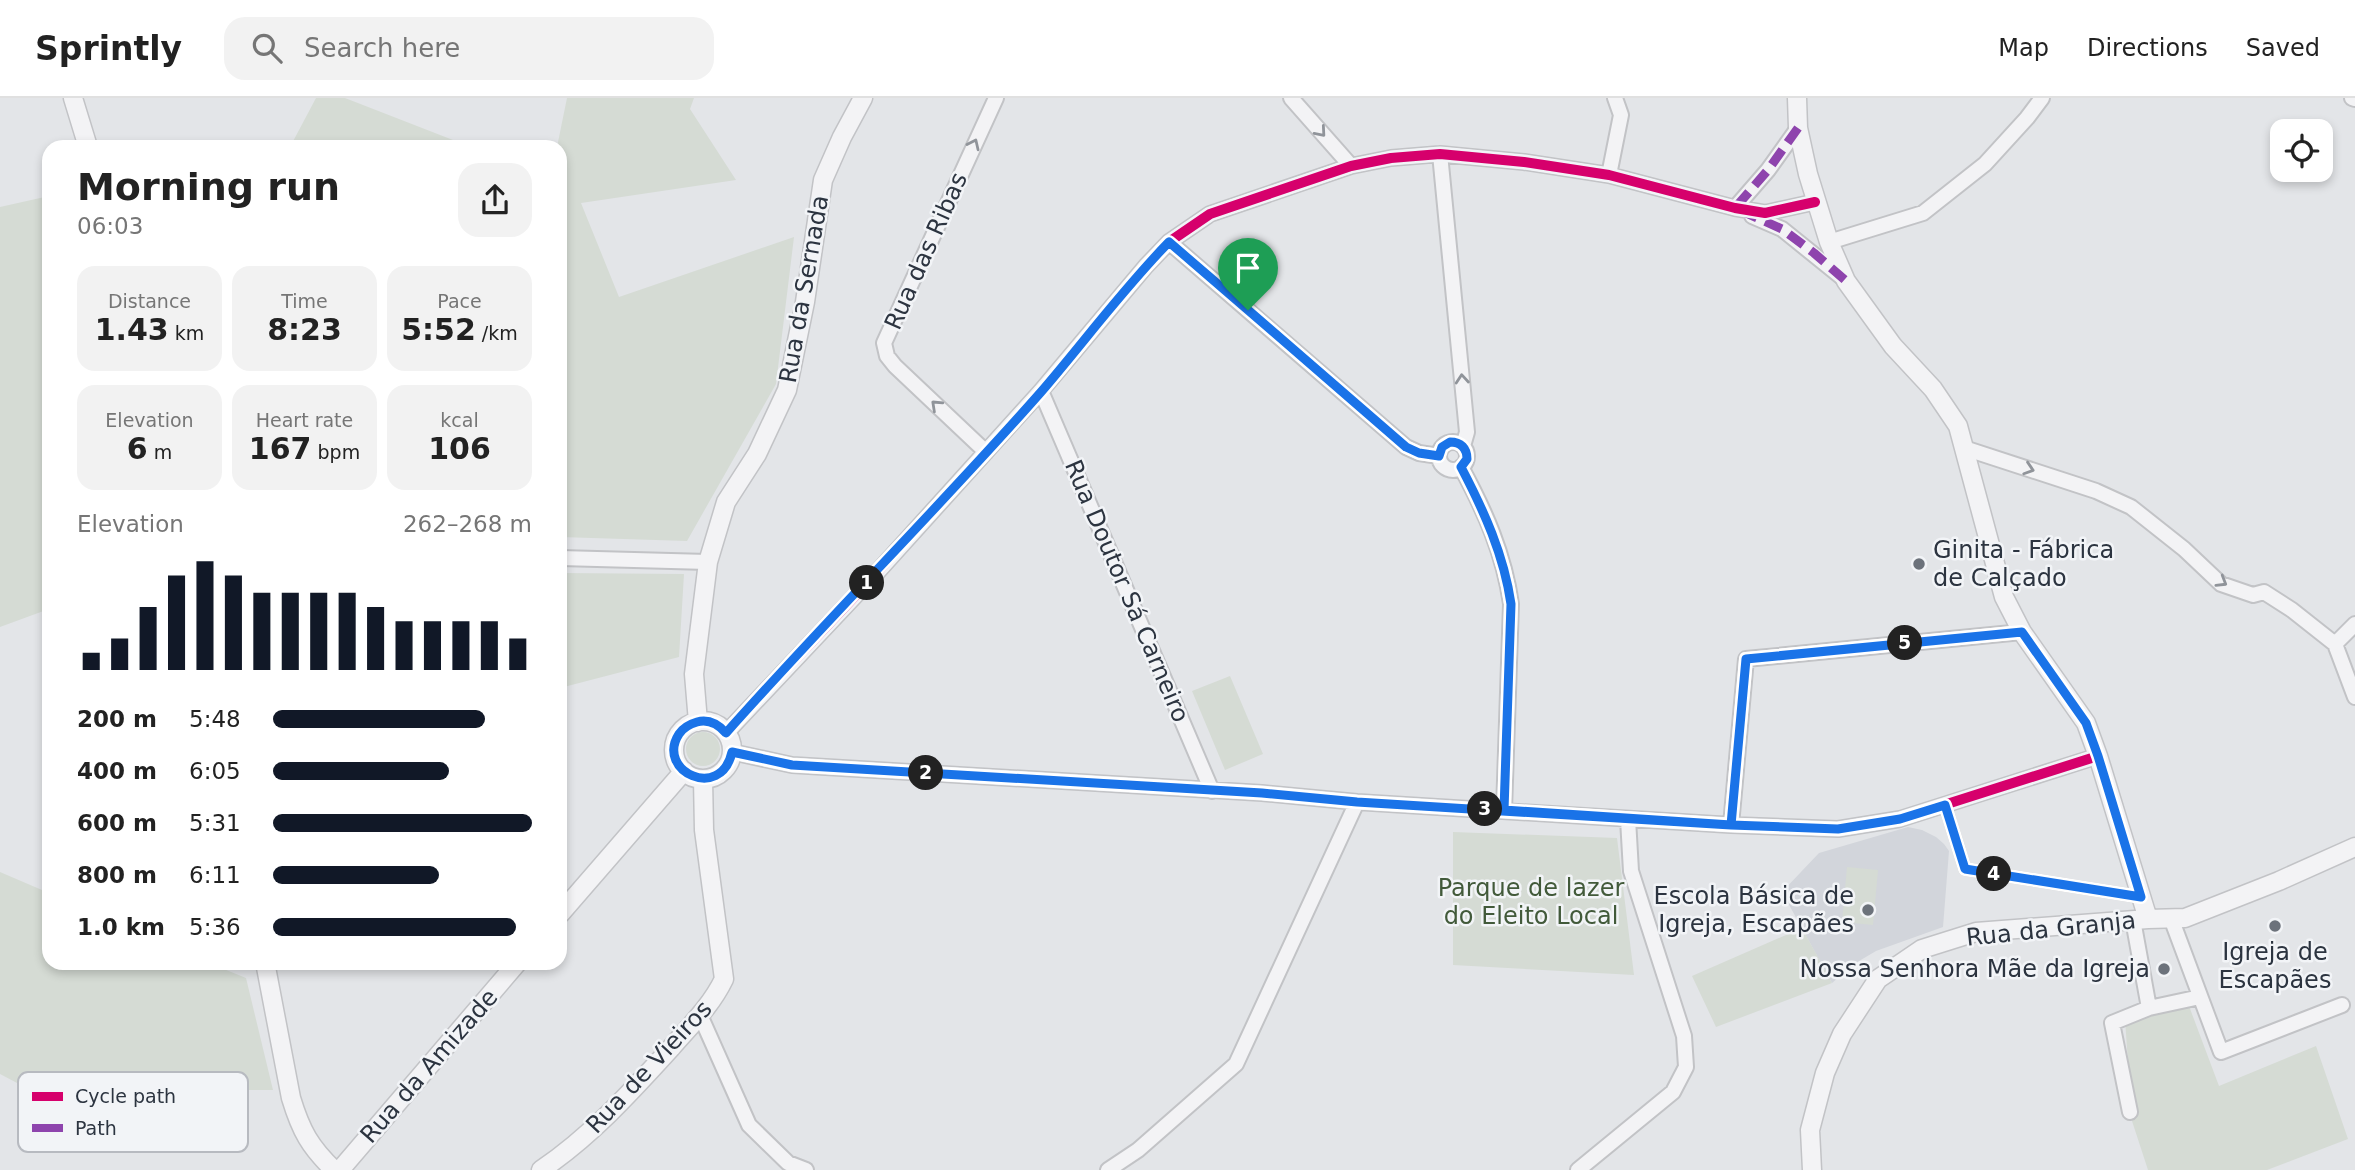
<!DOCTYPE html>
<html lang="en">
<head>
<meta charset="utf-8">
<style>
	:root { --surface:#fff; --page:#f2f2f2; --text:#222; --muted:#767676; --line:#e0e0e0; --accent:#111827 }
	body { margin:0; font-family:"DejaVu Sans",sans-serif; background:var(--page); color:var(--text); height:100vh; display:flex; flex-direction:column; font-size:26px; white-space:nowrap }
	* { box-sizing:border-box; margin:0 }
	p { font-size:23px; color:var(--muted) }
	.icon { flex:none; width:38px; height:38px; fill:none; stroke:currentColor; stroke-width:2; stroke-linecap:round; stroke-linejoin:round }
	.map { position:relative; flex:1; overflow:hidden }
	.details { position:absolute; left:42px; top:42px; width:525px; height:830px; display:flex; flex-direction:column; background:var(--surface); border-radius:21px; box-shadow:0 4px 10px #0003 }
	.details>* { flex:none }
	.buttons { position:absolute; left:2270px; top:21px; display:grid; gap:14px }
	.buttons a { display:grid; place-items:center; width:63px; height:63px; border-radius:14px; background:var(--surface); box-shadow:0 4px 10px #0003; font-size:35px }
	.pin { position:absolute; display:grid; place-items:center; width:60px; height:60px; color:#fff; margin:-72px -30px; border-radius:50% 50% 50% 0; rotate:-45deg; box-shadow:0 0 7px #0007 }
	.pin .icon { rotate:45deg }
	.km { position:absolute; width:35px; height:35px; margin:-18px; border-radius:50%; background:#222; color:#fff; font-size:19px; line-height:35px; text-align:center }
	.round { display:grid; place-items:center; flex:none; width:74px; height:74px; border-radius:21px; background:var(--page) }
	.summary { display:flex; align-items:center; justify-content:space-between; height:119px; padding:0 35px }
	h1 { font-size:38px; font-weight:800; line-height:52px }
	.stats { display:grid; grid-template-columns:repeat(3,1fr); gap:10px; height:119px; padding:7px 35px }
	.stats div { display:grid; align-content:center; border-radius:18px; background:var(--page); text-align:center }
	.stats b { font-size:30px; font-weight:800 }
	.stats small { font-size:19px; font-weight:400 }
	.stats p { font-size:19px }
	.chart { height:196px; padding:14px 35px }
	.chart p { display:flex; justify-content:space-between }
	.chart svg { width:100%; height:126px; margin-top:7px; stroke:var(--accent); stroke-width:6 }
	ul { padding:0 35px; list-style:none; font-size:23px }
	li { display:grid; grid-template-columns:112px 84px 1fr; align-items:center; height:52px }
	li i { height:18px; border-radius:9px; background:var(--accent) }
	header { display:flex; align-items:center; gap:42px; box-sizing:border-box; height:98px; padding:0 35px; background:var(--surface); border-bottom:2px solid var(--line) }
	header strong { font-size:33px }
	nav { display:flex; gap:38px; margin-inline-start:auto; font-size:24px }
	.search { width:490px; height:63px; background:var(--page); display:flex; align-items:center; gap:18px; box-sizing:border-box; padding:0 24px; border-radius:21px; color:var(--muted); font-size:26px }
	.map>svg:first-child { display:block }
</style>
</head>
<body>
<header>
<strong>Sprintly</strong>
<div class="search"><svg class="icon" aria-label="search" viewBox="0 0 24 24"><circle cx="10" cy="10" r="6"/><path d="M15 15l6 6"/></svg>Search here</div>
<nav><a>Map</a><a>Directions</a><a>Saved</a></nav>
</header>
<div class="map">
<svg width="2355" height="1072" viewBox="0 0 2355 1072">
	<rect width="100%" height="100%" fill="#e3e5e8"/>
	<path fill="#d2d5db" d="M1908 729 1922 732 1936 739 1944 746 1949 753 1943 829 1876 853 1854 866 1832 885 1782 794 1819 755Z"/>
	<path fill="#d5dbd4" d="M316 0H345L471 49H290Z
		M567 0H694L690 11 736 82 581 105 619 199 794 139 776 286 687 443 560 439V49H557Z
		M49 98V222L45 240 49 256V511L0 529V109Z
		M560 475 684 476 679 559 560 590Z
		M1230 578 1263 656 1225 672 1192 593Z
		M686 651a17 17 0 1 1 34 0a17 17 0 1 1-34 0Z
		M1453 734 1617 740 1634 877 1453 867Z
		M1847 769 1878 772 1873 827 1842 824Z
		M0 774 49 795V864L209 865 246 880 273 992H194L191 1045 127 1043 0 976Z
		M1802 830 1832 885 1716 929 1692 878Z
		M2189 908 2219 988 2316 948 2348 1041 2267 1072H2148L2132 1023 2125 921Z"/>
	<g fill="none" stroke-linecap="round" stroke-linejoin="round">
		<g stroke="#c2c3c6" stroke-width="14">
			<path id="pedestrian" d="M1945 707 1965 771 2141 799"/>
		</g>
		<g stroke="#c2c3c6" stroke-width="18">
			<path id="minor" d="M1291 0 1351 68
				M2352 0 2355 1
				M1440 56 1467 334 1463 348
				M1609 77 1621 17 1615 0
				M1735 110 1768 72 1798 30
				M1752 118 1782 131 1844 181
				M1169 144 1406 349 1419 355 1439 358
				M1829 144 1923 115 1985 66 2027 20 2042 0
				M1041 293 1212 693
				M1439 358a14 14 0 1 1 28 0a14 14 0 1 1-28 0Z
				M1964 350 2096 393 2131 409 2184 451 2221 486 2253 497 2264 494 2292 512 2335 546 2355 599
				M986 354 895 268 887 258 884 245 996 0
				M1461 369C1485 413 1504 456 1511 506L1504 712
				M560 460 708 464
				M2335 546 2355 526
				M726 635 872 480 1041 293 1146 168 1169 144 1210 116 1351 68 1391 60 1440 56 1524 64 1609 77 1735 110 1765 115 1815 104
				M732 654 792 667 1262 695 1357 704 1731 727 1838 731 1900 721 2098 658
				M1731 727 1746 561 2022 534
				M2171 820 2221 954 2342 907
				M2133 822 2149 910 2200 899
				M700 917 749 1027 788 1065 806 1072
				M2130 1014 2112 925 2149 910
				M1108 1072 1138 1052 1236 966 1357 704
				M1578 1072 1673 994 1686 969 1684 938 1631 773 1628 721"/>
		</g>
		<g stroke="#c2c3c6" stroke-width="21">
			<path id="tertiary" d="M73 0 88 49
				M1797 0 1798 30 1808 76 1829 144 1846 183 1893 248 1933 291 1958 328 2004 499 2022 534 2086 625 2098 658 2148 821
				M674 652a29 29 0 1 1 58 0a29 29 0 1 1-58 0Z
				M698 624 694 576 708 464 726 404 757 356 787 292 805 204 823 82 842 39 863 0
				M560 816 684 673
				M265 864 291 1000C301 1033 310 1049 334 1072
				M340 1072 518 864
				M541 1072C591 1038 630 995 671 950 690 928 711 908 724 881L704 732 703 681
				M1812 1072 1810 1032 1825 975 1842 936 1878 881 1922 851 1976 834 2148 821 2185 820 2279 783 2355 749"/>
		</g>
		<use href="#pedestrian" stroke="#f3f3f5" stroke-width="10"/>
		<use href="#minor" stroke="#f3f3f5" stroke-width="14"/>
		<use href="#tertiary" stroke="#f3f3f5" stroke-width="18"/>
		<path stroke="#8e44ad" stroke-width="9" stroke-dasharray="18 9" stroke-linecap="butt" d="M1798 30 1768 72 1735 110 1782 131 1814 155 1846 183
			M1945 707 1965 771 2141 799"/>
		<g stroke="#f2f4f7" stroke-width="15">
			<path id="cycleway" d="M726 635 872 480 1041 293 1146 168 1169 144 1210 116 1351 68 1391 60 1440 56 1524 64 1609 77 1735 110 1765 115 1815 104
				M732 654 792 667 1262 695 1357 704 1731 727 1838 731 1900 721 2098 658"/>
		</g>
		<use href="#cycleway" stroke="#d6006c" stroke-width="10"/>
	</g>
	<defs><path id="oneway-chevron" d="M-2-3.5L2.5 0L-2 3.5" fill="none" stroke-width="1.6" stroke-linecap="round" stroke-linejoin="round" transform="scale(1.75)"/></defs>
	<g stroke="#90949a">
		<use href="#oneway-chevron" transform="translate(1321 34) rotate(49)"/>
		<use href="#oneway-chevron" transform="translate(974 46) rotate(-65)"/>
		<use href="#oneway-chevron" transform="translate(1462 281) rotate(-95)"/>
		<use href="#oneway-chevron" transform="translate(936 307) rotate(-137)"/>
		<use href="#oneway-chevron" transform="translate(2029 371) rotate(18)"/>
		<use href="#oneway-chevron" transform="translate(2222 484) rotate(31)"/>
	</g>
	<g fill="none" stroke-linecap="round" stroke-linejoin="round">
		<g stroke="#fff" stroke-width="14">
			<path id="route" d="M1248 212 1169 144C1123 191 1084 244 1041 294 939 410 829 519 726 635 718 626 708 621 697 624 690 626 683 630 679 636 655 673 721 704 732 654L792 667 1262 695 1357 704 1731 727 1838 731 1900 721 1945 707 1965 771 2141 799 2098 658 2086 625 2022 534 1746 561 1731 727 1504 712 1511 506C1504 457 1484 413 1461 369L1467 361C1467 350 1461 344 1450 344L1442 349 1439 358 1419 355 1406 349 1248 212"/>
		</g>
		<use href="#route" stroke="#1a73e8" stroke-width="9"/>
	</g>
	<g fill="#6c727b" stroke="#f2f4f7" stroke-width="2.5">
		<circle cx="1919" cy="466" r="7"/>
		<circle cx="1868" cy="812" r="7"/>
		<circle cx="2275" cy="828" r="7"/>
		<circle cx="2164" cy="871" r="7"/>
	</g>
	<g text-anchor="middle" stroke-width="5" stroke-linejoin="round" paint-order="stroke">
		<g font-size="24" fill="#2c3440" stroke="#f2f4f7">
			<text transform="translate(926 153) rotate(-66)" y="8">Rua das Ribas</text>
			<text transform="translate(804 191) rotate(-80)" y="8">Rua da Sernada</text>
			<text transform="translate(1127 493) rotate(67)" y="8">Rua Doutor Sá Carneiro</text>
			<text transform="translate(2051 831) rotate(-6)" y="8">Rua da Granja</text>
			<text transform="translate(429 968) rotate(-49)" y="8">Rua da Amizade</text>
			<text transform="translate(649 969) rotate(-47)" y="8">Rua de Vieiros</text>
		</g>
		<g font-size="24" fill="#2c3440" stroke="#f2f4f7" text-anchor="end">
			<text x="1933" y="460" text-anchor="start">Ginita - Fábrica<tspan x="1933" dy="28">de Calçado</tspan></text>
			<text x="1854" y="806">Escola Básica de<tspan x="1854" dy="28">Igreja, Escapães</tspan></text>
			<text x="2275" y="862" text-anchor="middle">Igreja de<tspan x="2275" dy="28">Escapães</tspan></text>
			<text x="2150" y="879">Nossa Senhora Mãe da Igreja</text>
		</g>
		<g font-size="24" fill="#425a3a" stroke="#f2f4f7">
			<text x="1531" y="798">Parque de lazer<tspan x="1531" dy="28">do Eleito Local</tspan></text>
		</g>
	</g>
	<rect x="18" y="974" width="230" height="80" rx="10" fill="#f2f4f7" stroke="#b7bac0" stroke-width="2"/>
	<rect x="32" y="994" width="31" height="9" fill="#d6006c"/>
	<rect x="32" y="1026" width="31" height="8" fill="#8e44ad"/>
	<g font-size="19" fill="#2c3440">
		<text x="75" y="1005">Cycle path</text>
		<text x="75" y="1037">Path</text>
	</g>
</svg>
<div class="buttons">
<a><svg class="icon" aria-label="locate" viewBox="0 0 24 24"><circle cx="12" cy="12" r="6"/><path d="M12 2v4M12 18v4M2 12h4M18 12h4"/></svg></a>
</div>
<div class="pin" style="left:1248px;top:212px;background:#1e9e55"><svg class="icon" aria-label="arrive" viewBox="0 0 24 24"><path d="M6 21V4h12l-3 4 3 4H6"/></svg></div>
<b class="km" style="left:867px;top:485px">1</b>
<b class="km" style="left:926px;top:675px">2</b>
<b class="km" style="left:1485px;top:711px">3</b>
<b class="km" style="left:1994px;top:776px">4</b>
<b class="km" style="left:1905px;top:545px">5</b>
<section class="details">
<div class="summary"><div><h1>Morning run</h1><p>06:03</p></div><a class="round"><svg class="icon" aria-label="share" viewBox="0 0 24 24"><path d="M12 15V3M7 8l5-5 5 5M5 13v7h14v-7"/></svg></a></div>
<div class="stats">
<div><p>Distance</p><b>1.43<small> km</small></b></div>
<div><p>Time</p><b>8:23</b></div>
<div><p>Pace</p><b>5:52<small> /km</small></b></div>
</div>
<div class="stats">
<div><p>Elevation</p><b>6<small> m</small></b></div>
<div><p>Heart rate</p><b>167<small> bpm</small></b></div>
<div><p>kcal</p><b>106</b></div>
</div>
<div class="chart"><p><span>Elevation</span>262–268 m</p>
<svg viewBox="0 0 160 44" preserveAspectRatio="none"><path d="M5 44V38M15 44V33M25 44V22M35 44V11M45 44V6M55 44V11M65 44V17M75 44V17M85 44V17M95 44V17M105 44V22M115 44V27M125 44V27M135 44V27M145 44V27M155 44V33"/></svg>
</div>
<ul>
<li><b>200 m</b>5:48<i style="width:82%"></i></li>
<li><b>400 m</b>6:05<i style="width:68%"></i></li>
<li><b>600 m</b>5:31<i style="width:100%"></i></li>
<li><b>800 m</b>6:11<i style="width:64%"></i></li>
<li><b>1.0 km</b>5:36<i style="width:94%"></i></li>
</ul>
</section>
</div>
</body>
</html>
